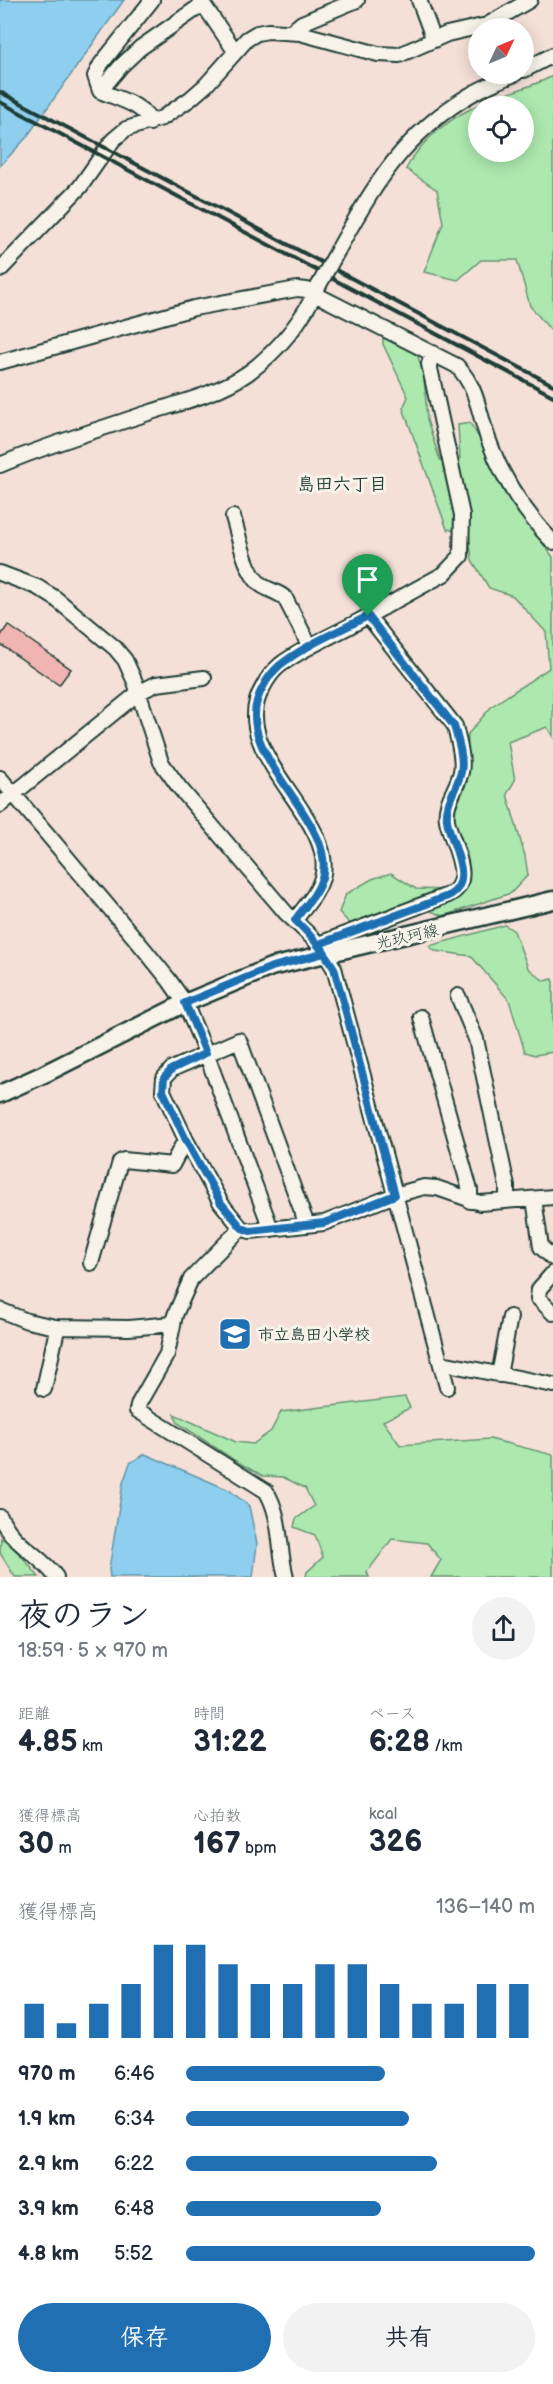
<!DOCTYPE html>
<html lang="ja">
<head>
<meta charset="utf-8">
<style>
	:root { --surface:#fff; --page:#f2f2f3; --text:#1f2937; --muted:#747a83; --accent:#1f6fb2 }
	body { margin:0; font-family:"Balsamiq Sans","Klee One",sans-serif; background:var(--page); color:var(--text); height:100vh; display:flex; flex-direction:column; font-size:22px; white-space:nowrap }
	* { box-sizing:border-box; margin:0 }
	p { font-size:20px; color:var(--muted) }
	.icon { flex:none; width:33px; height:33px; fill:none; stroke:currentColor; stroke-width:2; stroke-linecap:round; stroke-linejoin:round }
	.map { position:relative; height:1577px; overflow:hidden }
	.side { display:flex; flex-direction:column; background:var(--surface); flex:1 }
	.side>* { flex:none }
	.needle { width:39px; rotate:46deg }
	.buttons { position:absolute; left:468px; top:18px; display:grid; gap:12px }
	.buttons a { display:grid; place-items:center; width:66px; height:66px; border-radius:50%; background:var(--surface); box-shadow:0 3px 15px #0003; font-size:30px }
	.pin { position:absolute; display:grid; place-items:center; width:51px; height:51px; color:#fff; margin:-62px -26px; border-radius:50% 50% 50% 0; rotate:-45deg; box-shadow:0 0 6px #0007 }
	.pin .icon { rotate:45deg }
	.round { display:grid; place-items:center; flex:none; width:63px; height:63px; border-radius:32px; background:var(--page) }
	.overview { display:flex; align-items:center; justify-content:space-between; height:102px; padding:0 18px }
	h1 { font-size:33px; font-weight:800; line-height:45px }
	.figures { display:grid; grid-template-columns:repeat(3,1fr); gap:9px; height:102px; padding:6px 18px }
	.figures div { display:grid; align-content:center }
	.figures b { font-size:30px; font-weight:800 }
	.figures small { font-size:16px; font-weight:400 }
	.figures p { font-size:16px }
	.chart { height:168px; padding:12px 18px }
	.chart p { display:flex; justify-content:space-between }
	.chart svg { width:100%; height:108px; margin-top:6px; stroke:var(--accent); stroke-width:6 }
	.primary-button { display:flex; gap:12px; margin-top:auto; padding:12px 18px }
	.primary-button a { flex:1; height:69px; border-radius:36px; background:var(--accent); color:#fff; font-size:24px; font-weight:800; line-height:69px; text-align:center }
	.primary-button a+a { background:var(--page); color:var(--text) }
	ul { padding:0 18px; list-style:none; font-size:20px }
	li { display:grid; grid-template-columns:96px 72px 1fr; align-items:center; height:45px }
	li i { height:15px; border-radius:8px; background:var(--accent) }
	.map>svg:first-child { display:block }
</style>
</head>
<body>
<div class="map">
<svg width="553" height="1577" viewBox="0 0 553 1577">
	<rect width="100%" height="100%" fill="#f5e0d8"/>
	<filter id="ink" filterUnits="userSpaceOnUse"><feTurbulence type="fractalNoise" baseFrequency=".0167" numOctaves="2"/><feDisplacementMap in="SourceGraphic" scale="12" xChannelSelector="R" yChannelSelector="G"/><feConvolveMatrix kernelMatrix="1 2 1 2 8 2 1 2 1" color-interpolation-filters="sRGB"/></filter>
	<g filter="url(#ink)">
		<path fill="#ade9af" stroke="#669372" stroke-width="1.5" fill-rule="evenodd" d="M553 76V333L530 306 517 260H481L458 280 424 272 443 223 437 190 406 169C421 138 456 114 487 101 508 92 532 87 553 76ZM524 106V152H478V106Z
			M383 334 417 354 424 375 427 420 440 460 460 458 458 425 470 423 480 439 504 492 553 557V737L547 727 508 742 515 780 507 794 525 856 528 875 511 893 443 916 414 904 350 924 339 912 346 894 372 879 391 873 416 889 448 890 466 883 454 825 456 808 467 782 468 734 492 706 549 668 546 632 513 596 489 588 472 560 469 534 447 529 403 408 408 397 383 344Z
			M505 925 514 931 528 968 544 981 553 979V1052L535 1055 525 1052 509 1000 471 956 435 951 429 946Z
			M405 1397 410 1408 383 1421 400 1445 490 1439 553 1455V1577H431L441 1560 427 1543 392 1539 367 1572 369 1577H306L307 1572 323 1557 315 1535 294 1527 296 1519 314 1506 305 1488 283 1477 263 1476 234 1460 178 1423 174 1414 236 1442 253 1444 271 1431 281 1412Z
			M1 1538 12 1545 39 1577H15L0 1553Z"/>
		<path fill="#8ecff0" stroke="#6295a5" stroke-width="1.5" d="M0 0H124L26 138 0 166Z
			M145 1454 229 1490 249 1506 257 1544 253 1577H110L109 1569 123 1483 130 1463Z"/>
		<path fill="#f0b4b2" stroke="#1f3d34" stroke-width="1.5" d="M8 625 71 669 59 685 0 644V637Z"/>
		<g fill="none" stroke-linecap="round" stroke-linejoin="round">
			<g stroke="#1f3d34" stroke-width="18">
				<path id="minor" d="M419 0 434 40
					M291 32 302 23 357 0
					M524 70 553 55
					M100 91 121 66 140 48 203 4 235 51
					M150 123C146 105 116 98 100 91L95 76 101 64 152 0
					M338 250C374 185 404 134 470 95 484 87 500 80 515 74
					M0 270 80 187 113 140 126 129 162 118 190 99 206 85 247 39 257 33 268 31 300 33 378 54 399 55 447 34 487 25 530 0
					M0 362 194 308 297 289 307 290 457 366C479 390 478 413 489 441 503 480 525 513 553 542
					M0 465C49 444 101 429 151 412 183 402 219 393 248 373 279 350 303 320 319 285
					M233 517C239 536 245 571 260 584 267 590 277 591 285 598L310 647
					M0 573 37 587 55 598 115 648 125 660 135 682 161 762 179 787 286 913 319 944 334 968 447 1387
					M0 778 144 949 169 980 185 1003 206 1053 271 1229
					M0 805 138 693 156 684 204 678
					M295 920C305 906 317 895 322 878 339 818 224 752 263 687 267 679 273 671 280 665 300 650 325 639 348 627 380 610 412 591 444 574L461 556 462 515 429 364 433 353
					M319 944 448 895C477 882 451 843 447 820 444 802 457 789 461 772 464 758 458 740 455 726L368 616
					M458 996 476 1039 507 1186V1201
					M421 1017 470 1190V1201
					M534 1199 541 1247 553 1258
					M241 1228 221 1203 187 1142 163 1091 164 1078 172 1069 239 1040 307 1225
					M91 1263 120 1162 124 1160 172 1165 182 1146 187 1142
					M553 1273 539 1289 538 1298 553 1313
					M0 1310 27 1321 56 1327 129 1328 172 1324
					M442 1363 553 1385
					M499 1375 510 1317
					M44 1389 56 1334V1327
					M0 1517C16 1548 39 1553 56 1577
					M286 1577C278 1548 282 1516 266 1491L137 1410 139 1403 167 1354 175 1315 191 1279 241 1228 250 1231 324 1223 395 1195 424 1187 437 1188 480 1203 553 1197"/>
			</g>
			<g stroke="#1f3d34" stroke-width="21">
				<path id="major" d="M0 1094 44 1074 185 1003 271 967 553 900"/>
			</g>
			<use href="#minor" stroke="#f7f3e8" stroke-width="14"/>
			<use href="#major" stroke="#f7f3e8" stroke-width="16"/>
			<path stroke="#1f3d34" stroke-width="4" d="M0 92 553 385
				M0 102 553 396"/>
			<g stroke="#1f3d34" stroke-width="18" stroke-linecap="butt">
				<path id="minor-bridge" d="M319 285 338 250"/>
			</g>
			<use href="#minor-bridge" stroke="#f7f3e8" stroke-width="14"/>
		</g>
	</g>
	<g fill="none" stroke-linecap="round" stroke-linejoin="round" filter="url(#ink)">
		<g stroke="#fff" stroke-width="12">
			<path id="route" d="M368 616C339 631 305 645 280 665 273 671 267 679 263 687 224 752 339 818 322 878 317 895 305 906 295 920 310 934 323 950 334 968L395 1195 324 1223 250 1231 242 1228 221 1203 187 1142 163 1091 164 1078 172 1069 206 1053 185 1003 272 967 325 953 319 944 448 896C477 882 450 843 447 820 445 802 457 789 461 772 464 758 458 740 454 726L368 616"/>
		</g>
		<use href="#route" stroke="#1f6fb2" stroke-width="8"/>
	</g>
	<defs>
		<g id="school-square" transform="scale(1.725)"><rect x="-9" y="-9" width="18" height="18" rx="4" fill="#1f6fb2" stroke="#f7f3e8"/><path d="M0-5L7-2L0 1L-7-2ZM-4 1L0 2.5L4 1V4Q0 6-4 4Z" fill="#fff"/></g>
	</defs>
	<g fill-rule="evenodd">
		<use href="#school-square" x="235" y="1334"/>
	</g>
	<g text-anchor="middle" stroke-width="6" stroke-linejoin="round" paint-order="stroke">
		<g font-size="16" fill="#1f3d34" stroke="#f7f3e8">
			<text transform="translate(407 936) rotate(-13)" y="6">光玖珂線</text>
		</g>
		<g font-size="16" font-weight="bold" fill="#1f3d34" stroke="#f7f3e8" text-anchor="start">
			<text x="258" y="1340">市立島田小学校</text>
		</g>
		<g font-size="18" font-weight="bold" fill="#1f3d34" stroke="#f7f3e8">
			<text x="342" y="490">島田六丁目</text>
		</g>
	</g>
</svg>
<div class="buttons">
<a><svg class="needle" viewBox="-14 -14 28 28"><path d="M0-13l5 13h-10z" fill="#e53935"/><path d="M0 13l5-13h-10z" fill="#747a83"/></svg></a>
<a><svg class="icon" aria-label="locate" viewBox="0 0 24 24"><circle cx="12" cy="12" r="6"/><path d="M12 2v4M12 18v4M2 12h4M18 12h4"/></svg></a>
</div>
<div class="pin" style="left:368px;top:616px;background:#1e9e55"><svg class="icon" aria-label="arrive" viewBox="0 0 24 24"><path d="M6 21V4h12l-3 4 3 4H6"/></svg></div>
</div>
<section class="side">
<div class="overview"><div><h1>夜のラン</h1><p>18:59 · 5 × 970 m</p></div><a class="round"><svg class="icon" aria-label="share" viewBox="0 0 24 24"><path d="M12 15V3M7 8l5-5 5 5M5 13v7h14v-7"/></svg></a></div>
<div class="figures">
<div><p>距離</p><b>4.85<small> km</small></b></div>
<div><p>時間</p><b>31:22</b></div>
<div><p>ペース</p><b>6:28<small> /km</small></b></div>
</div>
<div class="figures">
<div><p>獲得標高</p><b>30<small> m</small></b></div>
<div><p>心拍数</p><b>167<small> bpm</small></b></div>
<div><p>kcal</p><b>326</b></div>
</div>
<div class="chart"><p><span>獲得標高</span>136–140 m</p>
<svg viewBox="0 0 160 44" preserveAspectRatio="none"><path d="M5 44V30M15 44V38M25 44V30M35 44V22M45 44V6M55 44V6M65 44V14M75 44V22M85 44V22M95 44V14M105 44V14M115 44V22M125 44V30M135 44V30M145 44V22M155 44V22"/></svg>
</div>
<ul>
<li><b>970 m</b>6:46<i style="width:57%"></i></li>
<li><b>1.9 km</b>6:34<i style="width:64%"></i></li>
<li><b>2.9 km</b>6:22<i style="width:72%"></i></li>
<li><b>3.9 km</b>6:48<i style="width:56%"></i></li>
<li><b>4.8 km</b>5:52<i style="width:100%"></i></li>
</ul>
<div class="primary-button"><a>保存</a><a>共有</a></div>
</section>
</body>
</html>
